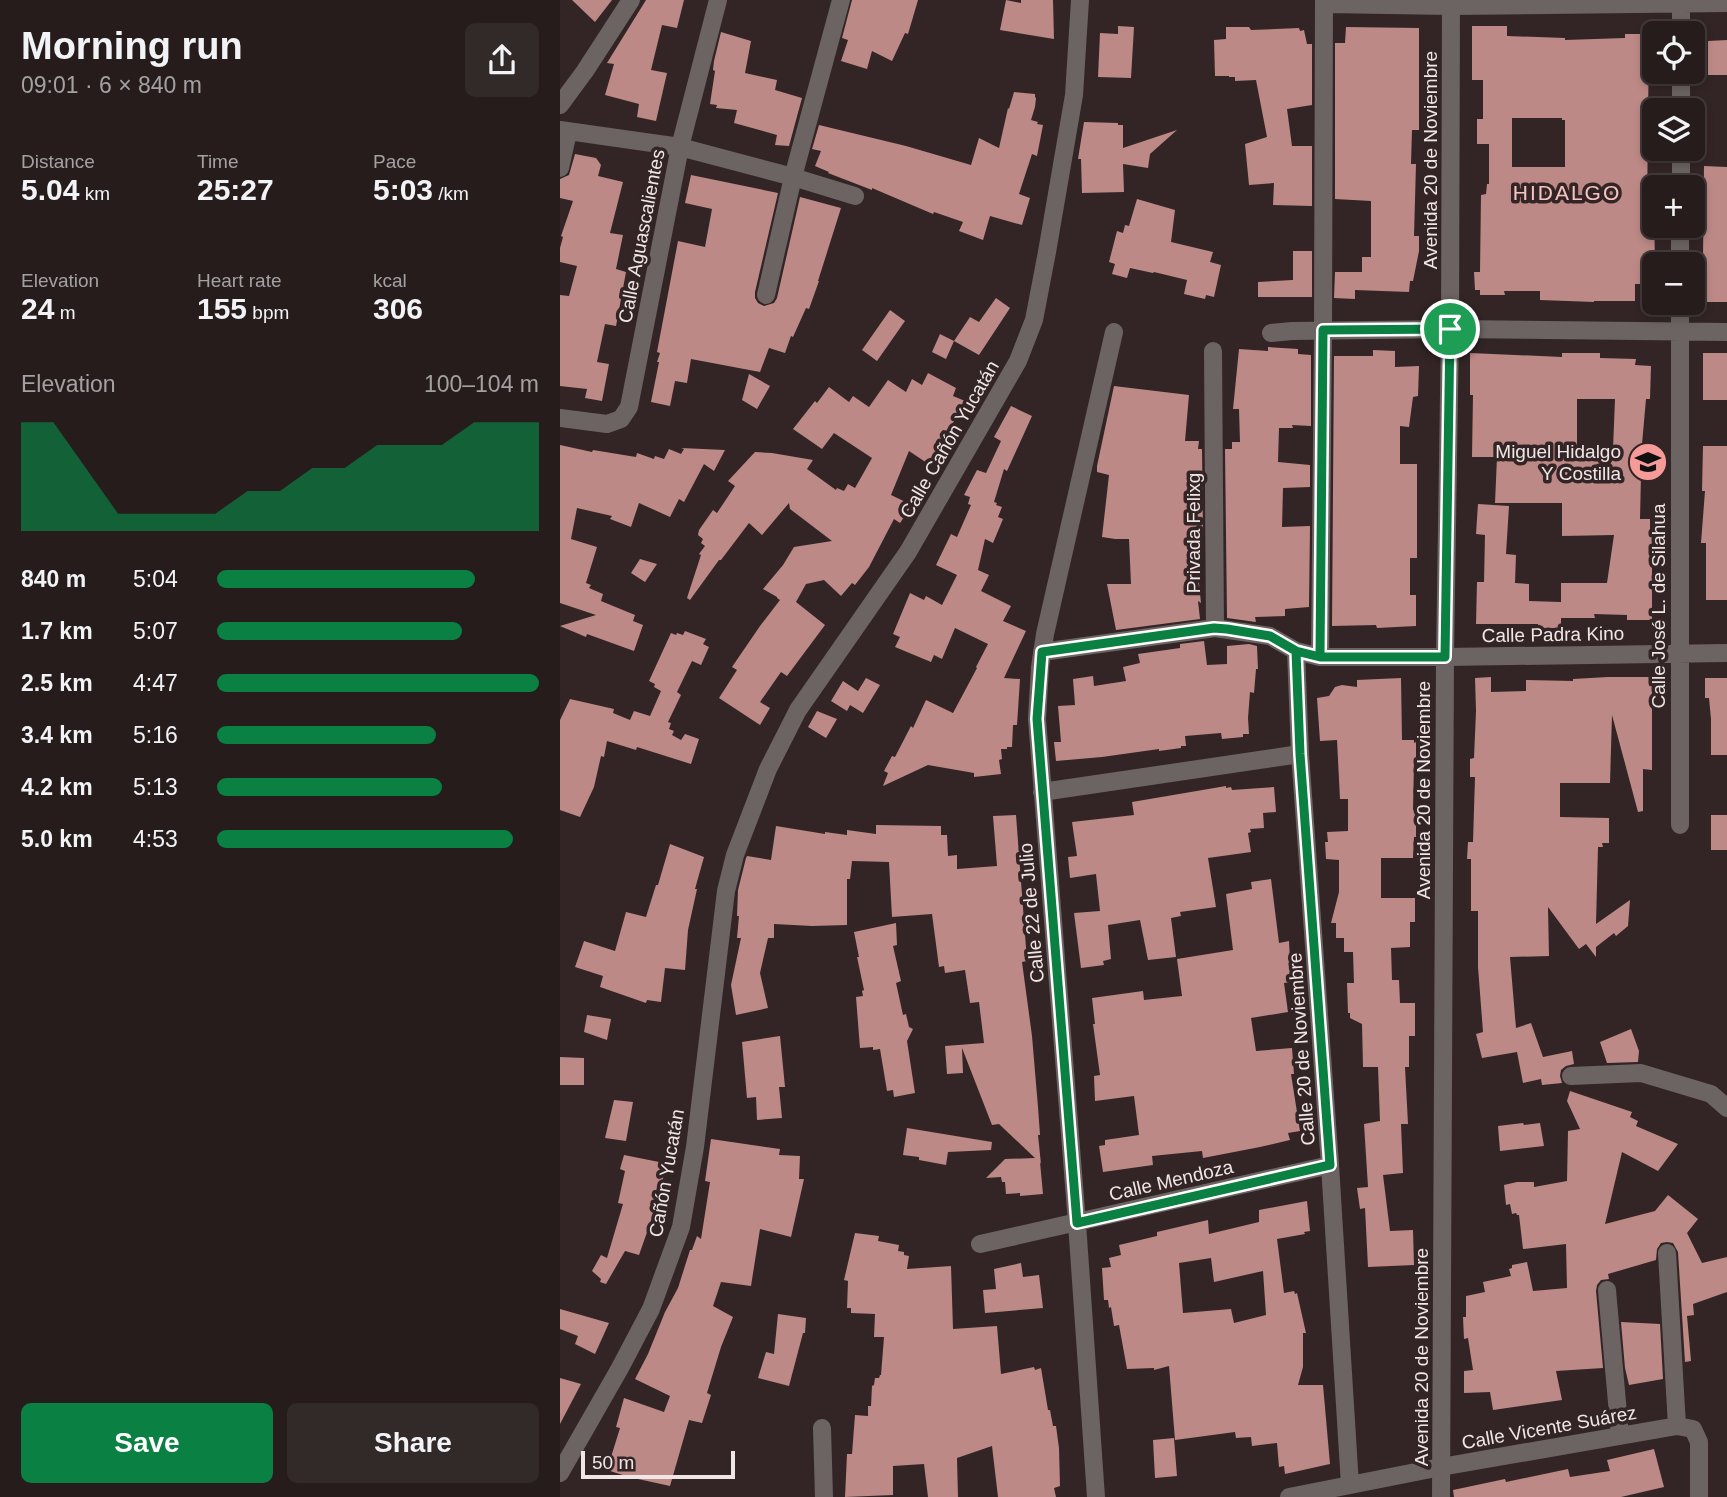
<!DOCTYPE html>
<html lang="en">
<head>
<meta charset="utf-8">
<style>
	:root { --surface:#261c1c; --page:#322929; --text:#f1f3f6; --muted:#a4a1a3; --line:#423a3b; --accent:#0b8043 }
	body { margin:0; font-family:Arial,sans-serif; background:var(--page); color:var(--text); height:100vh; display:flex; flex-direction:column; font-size:26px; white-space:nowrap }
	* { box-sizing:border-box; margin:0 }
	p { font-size:23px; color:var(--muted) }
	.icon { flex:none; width:38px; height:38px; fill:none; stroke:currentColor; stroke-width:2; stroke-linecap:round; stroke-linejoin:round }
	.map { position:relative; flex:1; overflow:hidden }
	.panel { display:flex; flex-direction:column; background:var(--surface); width:560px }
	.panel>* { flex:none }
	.buttons { position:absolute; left:1082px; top:21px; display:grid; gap:14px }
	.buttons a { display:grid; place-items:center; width:63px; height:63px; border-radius:10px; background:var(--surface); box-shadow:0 4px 10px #0003,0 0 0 2px var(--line); font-size:35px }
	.scale { position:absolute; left:21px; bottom:18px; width:154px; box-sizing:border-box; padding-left:7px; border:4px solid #f0e6e6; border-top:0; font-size:19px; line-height:24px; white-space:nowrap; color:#f0e6e6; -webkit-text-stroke:5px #332525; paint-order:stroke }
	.pin { position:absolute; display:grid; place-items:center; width:60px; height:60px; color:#fff; margin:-30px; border:4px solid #fff; border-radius:50%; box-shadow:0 2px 7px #0007 }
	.round { display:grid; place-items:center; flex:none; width:74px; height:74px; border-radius:10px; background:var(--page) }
	.head { display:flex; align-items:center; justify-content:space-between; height:119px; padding:0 21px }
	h1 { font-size:38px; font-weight:800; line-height:52px }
	.metrics { display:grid; grid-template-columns:repeat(3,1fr); gap:10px; height:119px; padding:7px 21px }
	.metrics div { display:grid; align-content:center }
	.metrics b { font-size:30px; font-weight:800 }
	.metrics small { font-size:19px; font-weight:400 }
	.metrics p { font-size:19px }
	.chart { height:196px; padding:14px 21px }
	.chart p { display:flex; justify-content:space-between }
	.chart svg { width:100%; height:126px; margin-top:7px; fill:var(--accent); opacity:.7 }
	.primary-button { display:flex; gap:14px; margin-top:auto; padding:14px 21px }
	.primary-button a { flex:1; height:80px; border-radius:10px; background:var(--accent); color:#fff; font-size:28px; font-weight:800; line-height:80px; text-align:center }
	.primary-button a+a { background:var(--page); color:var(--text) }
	ul { padding:0 21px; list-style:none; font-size:23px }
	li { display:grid; grid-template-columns:112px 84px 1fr; align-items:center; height:52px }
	li i { height:18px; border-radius:9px; background:var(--accent) }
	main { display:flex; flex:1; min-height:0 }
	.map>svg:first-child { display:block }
</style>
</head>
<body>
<main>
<section class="panel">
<div class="head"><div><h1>Morning run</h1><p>09:01 · 6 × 840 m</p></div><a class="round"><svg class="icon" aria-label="share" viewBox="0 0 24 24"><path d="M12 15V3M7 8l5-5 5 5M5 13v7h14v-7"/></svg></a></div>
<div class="metrics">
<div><p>Distance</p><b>5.04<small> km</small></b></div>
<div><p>Time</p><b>25:27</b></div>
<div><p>Pace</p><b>5:03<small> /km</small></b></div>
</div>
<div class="metrics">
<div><p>Elevation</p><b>24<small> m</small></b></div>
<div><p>Heart rate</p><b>155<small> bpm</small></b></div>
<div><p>kcal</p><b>306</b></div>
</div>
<div class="chart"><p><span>Elevation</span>100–104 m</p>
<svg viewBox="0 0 160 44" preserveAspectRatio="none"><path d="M0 44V6L10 6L20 22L30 38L40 38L50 38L60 38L70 30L80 30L90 22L100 22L110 14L120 14L130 14L140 6L150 6L160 6V44z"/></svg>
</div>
<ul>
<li><b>840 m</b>5:04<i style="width:80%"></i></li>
<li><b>1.7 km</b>5:07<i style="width:76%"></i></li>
<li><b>2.5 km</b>4:47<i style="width:100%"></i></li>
<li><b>3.4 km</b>5:16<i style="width:68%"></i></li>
<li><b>4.2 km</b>5:13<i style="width:70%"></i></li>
<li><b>5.0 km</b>4:53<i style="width:92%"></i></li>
</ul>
<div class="primary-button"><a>Save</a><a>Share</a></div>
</section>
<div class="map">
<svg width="1167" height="1497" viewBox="0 0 1167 1497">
	<rect width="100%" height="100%" fill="#332525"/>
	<path fill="#bc8986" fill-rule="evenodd" d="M12 0H52L35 22Z
		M86 0H124L117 28 102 25 91 70 107 73 96 121 77 117 79 104 45 95 54 64 47 63Z
		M292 0H358L348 34 345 33 332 61 312 51 307 69 281 61 288 40 282 38Z
		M446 0 461 3V0H493L494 39 440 30Z
		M558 26 574 27 571 78 538 77 540 33 558 34Z
		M912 26H947V36L1005 38V40L1065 38V34H1089L1087 212H1094L1095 264 1094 284H1075V301H1034V302L980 300V291H944L945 295H920V290H915L914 272H920L921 195 926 194 927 184H929V144H917V119H923V80H912ZM952 118H1002V120H1005V167H952Z
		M666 27H689L691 30 739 28 740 31 744 30 747 44H752V105L727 109 732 146H752V206L713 205 714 183 689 185 685 144 707 137 696 80 675 81V77H669V76H655L654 40 666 39Z
		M786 27 859 28V130H852L851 164H856L854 236H859V251L853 281H850L849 292 795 290V299L774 298 775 272H802V257H811V201L775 199V43H785Z
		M161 32 191 41 185 73 217 80 215 90 242 98 229 146 215 145 217 135 174 123 177 110 156 108 157 105 150 104 155 71 153 70 154 61Z
		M1167 40V75H1148V41Z
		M454 92 475 94V97L476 98 475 107 471 120 478 122 477 124 483 125 477 156 472 154 459 194 470 198 462 225 430 216 423 240 399 231 403 222 374 212 373 214 312 188V190L268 173 269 172 255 166 261 151 252 149 259 125 346 146 411 165 419 138 439 148 448 108 449 109Z
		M524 122 558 123V125H563V148L617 130 590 154 588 168 563 164 564 192 522 193 521 159H518Z
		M15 154 36 158 41 165 38 176 63 182 50 233 63 235 56 269 66 272 56 326 45 324 37 362 49 364 42 401 25 398 27 389 0 386V295L9 296 17 266 0 262V248L3 237 1 236 13 201 0 198V179L9 175Z
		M1144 166 1167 167V302H1146L1147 281H1144L1145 258H1143Z
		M131 175 218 193 195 292V298L198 303 204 306 214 303 217 298 240 197 281 208 258 281H259L249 309 246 308 233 337 231 336 225 353 209 348 200 372 131 359 127 383 115 381 110 406 91 402 99 362H97L100 353 97 352 118 241 145 247 152 209 125 203Z
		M577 199 615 210 611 242 653 252 650 262 661 265 654 297 646 295 645 299 624 294 627 280 594 272 593 273 570 268 567 278 552 274 555 264 549 262 557 231 563 233 565 225 569 226Z
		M733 251H752V297H698V282L733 280Z
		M436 298 450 308 419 355 394 341 386 359 372 352 380 334 394 341 410 317 419 322Z
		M330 310 345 321 317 361 302 350Z
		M708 347 738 349V354L751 355V426L732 425 733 428H719L718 462 750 465V487L723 488 722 527 750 526 749 607 725 609V616L695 617 696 622 667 618 665 449H672V442H680L679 409H673L679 349 708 351Z
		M813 350 835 351V367L859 366 858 396 853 397 849 427 840 426V464H857V558H850V595H856V626L817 628 816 625 772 626 774 356H813Z
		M910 353 1002 357V353H1040V358L1076 359 1075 365 1091 366 1090 399H1086L1082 444H1080V475H1081L1080 519H1090V535H1092V620H1067V615L1034 614 1035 618H1001V628H978V624H916L917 582H924L925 535 916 534 918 504 949 506 946 554 956 555 955 583 969 584V601L1001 602V583H1047L1054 535 1002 536V503H935L937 457H912L913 395H910ZM1017 399H1055L1053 449 1017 448Z
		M1143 353H1167V400H1143Z
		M368 373 396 388 393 396 405 401 370 465 349 451 331 495 352 505 340 523 334 519 309 567 295 585 292 583 281 596 264 580 246 584 236 602 265 625 227 676 221 672 200 702 210 708 200 725 159 698 177 670 172 667 200 626 220 600 217 598V597L203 589 223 565 234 547 272 541 230 509 229 503 202 535 189 523 161 560H159L130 600 127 598 141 555 139 554 145 546 141 543 143 539 138 535 139 530 153 510 157 513 175 486 168 481 195 452 212 453 253 460 247 469 276 490 277 488 284 491 288 484 295 488 312 458 274 433 262 449 233 429 255 401 257 403 269 387 289 402 293 396 309 407 328 380 346 392 352 379 362 385Z
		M189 374 210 386 197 409 182 400Z
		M554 386 629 395 625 441H639L638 449H642L643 534 634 535 641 603 638 601 640 619 556 630 547 584H571L569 539H555L542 537 549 475 537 472V466Z
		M451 406 472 416 447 471 444 469 434 502 437 503 436 505 442 507 438 517 443 519 433 543 425 539 418 570 429 575 421 591 451 606 443 621 466 631 444 678 460 679 457 725H453L452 747H447V749H441L442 759 439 760 441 774 414 777V773L368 765 323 786 328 773 324 771 332 756 335 757 351 726 353 728 366 700 393 713 417 668 416 667 428 644 395 628 382 659 374 655 371 662 335 647 340 637 333 634 350 593 364 600 366 596 382 605 397 575 376 565 391 534 397 537 411 505 408 504 410 497 404 495 417 470 426 473 441 441 434 437Z
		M0 445 32 452 33 450 76 457 77 453 94 459 95 456 104 459 109 449 121 454 124 449 121 448 165 450 154 471 144 464 124 502 119 499 110 517 79 503 71 527 50 519 52 516 17 508 11 539 37 547 26 583 31 585 29 588 43 594 41 601 75 615 73 621 83 625 74 651 27 634 26 637 0 626 36 615 0 603Z
		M1143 446H1167V600H1146V543H1141L1145 491H1142Z
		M80 559 97 564 85 582 71 573Z
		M125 631 146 639 143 644 149 647 141 665 132 661 117 692 121 695 108 722 111 723 109 729 114 731 112 735 121 740 125 734 139 739 131 764 77 747 76 750 47 741 44 757 41 756 34 787 20 817 0 810V720L10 699 54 709 53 713 70 720 74 711 90 716 101 691 94 687 95 684 89 681 111 633 116 635 117 633 123 635Z
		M644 641 647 665 667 664V646L689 644 697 646 698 669H696L694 693 690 692 688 718 689 734H683V737L662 739 661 733 625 736 626 746H621V748L599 751V749L542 757 496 761 494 742H501L498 706 515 705 513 679 533 676 534 686 566 681 563 667 580 663 578 654 620 648V644Z
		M931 677V692L966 691V680L1013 681V679L1048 677H1092V770L1083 769V811L1078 812 1052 715 1050 783H1000V817L1049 818V843H1042L1043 847H1038L1036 924 1070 900 1068 926 1056 936 1054 933 1036 947V957L1026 944 1019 949 988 907 989 956 950 957 956 1028 971 1023 983 1057 1012 1051 1014 1064 1006 1066 1001 1070 1000 1076 1002 1083 982 1085 981 1079 963 1083 957 1052 922 1058 916 1034 923 1032 918 967V911H911V859H907L908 842H913L915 777H910V759L914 758 916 711 915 678Z
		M306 678 320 685 303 713 290 705 287 711 271 701 283 681 298 691Z
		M841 678 842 740H854V743L856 742V759L854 762 853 810 856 809V837H854L853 858H821V898H855V922H850V947L831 948 832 980H839L840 1003H855V1036H849V1067H845L848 1124H841L843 1173 823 1175 830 1231 853 1230 854 1265 808 1267 805 1208 800 1209 797 1188 808 1187 804 1124 820 1121 818 1067H803L802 1024 790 1018V1013H788L787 983H794L793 952H784V938H776V923H771L779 892V860L766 859 765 842H768L767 832 788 831V799H780L777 740 760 741 757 698 769 696 775 687 782 685 797 687V680Z
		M1145 678H1167V755H1151V719L1149 698H1145Z
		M257 711 277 719 266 738 248 727Z
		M666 786V788L671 787 672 790 714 787 716 812 703 813 704 828 690 829 691 832 688 833 691 852 648 858 656 907 620 912 621 916 611 918 616 957 588 960 580 920 548 925 551 959 543 961 544 965 521 968 514 913 540 911 536 874 510 878 508 857 517 856 512 822 574 815 572 802Z
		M456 815 467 961 462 962 472 1036 478 1107 480 1135H478L481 1164 480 1162 483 1194 460 1196V1193L446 1194 445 1182H442L441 1177 426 1178 445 1159 475 1158 439 1124 432 1125 402 1048 403 1073 387 1074 385 1046 424 1043 419 1002 410 1003 405 970 385 973 384 966 379 967 372 914 332 917 329 862 292 861 290 879H287V925L252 926 214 924V938H208L200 973 208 1008 176 1015 171 985 181 938H177L179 916H177L178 890 186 858 187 856 211 860 216 826 265 834V832L287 835V830L316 834V825L381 826V835H387L388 856 397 855V869L437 866 433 816Z
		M1151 815H1167V850H1151Z
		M110 844 144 857 135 889H137L128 930 125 970 105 968 101 1002 87 1000 86 1003 40 987 43 976 15 967 24 941 55 951 66 912 86 917 96 885H98Z
		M711 879 719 943 729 941 731 982 724 983 728 1012 691 1018 696 1051 732 1048 734 1074H731L740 1131 728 1133 730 1140 700 1147 643 1158 642 1151 592 1156 593 1165 543 1172 539 1146 545 1145V1140L579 1135 574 1096 535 1101 534 1076 540 1075 533 1024H535L532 998 583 991 584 1000 622 996 617 959 673 950 666 894 692 889 691 882Z
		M336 923 337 945 333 946 341 981 336 983 343 1015 346 1014 349 1027 353 1029 347 1041 355 1093 334 1097 333 1090 327 1091 320 1049 313 1050V1047L300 1048 296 997 303 996 302 991 304 990 297 957H299L294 932Z
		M27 1015 51 1019 47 1040 24 1032Z
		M1071 1029 1079 1051 1078 1062 1047 1063 1040 1042Z
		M220 1036 225 1087H219L222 1118 197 1120 196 1097 187 1098 182 1042Z
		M0 1057 24 1058V1085H0Z
		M1010 1091 1072 1112 1070 1117 1078 1121 1076 1126 1118 1144 1098 1171 1062 1152 1045 1224 1095 1211 1108 1195 1138 1219 1127 1233 1142 1263 1167 1257V1292L1133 1304 1134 1315 1127 1316 1131 1361 1125 1362 1118 1252 1113 1243 1107 1242 1101 1243 1097 1249 1096 1260 1048 1274 1049 1279 1041 1280 1037 1285 1036 1291 1043 1368 996 1371 1002 1400 933 1410 930 1392 904 1393V1371L913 1370 908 1338 904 1339 903 1317H906V1296L925 1292 923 1282 951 1276 949 1269 952 1268V1265L967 1262 973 1291 1007 1288 1006 1244 963 1249 959 1215H957L956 1213 952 1214 950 1204 946 1205 944 1185 957 1182H974V1187L1007 1181 1008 1131 1020 1129 1007 1101Z
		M54 1100 73 1102 66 1141 45 1138Z
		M963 1123 964 1125 980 1123 984 1146 940 1151 938 1126Z
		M347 1128 432 1142 431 1150 388 1152 386 1165 359 1160V1157L343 1155Z
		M151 1139 220 1149 219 1155 240 1156 239 1179H244L231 1237 200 1229 191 1286 161 1282 153 1306 173 1317 161 1347 147 1393 151 1395 142 1423 129 1420 110 1486 69 1477 47 1470 60 1428 56 1427 64 1398 104 1412 110 1396 75 1379 88 1354 105 1312 118 1288 130 1250H132L137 1236 141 1239 150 1182 145 1181Z
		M64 1155 104 1163 102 1169 105 1170 97 1204 79 1255 65 1251 46 1284 40 1282 41 1279 32 1271 41 1255 47 1258 63 1204 58 1203 65 1171 60 1169Z
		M747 1201 750 1231 744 1232 745 1234 717 1239 724 1293 734 1291 735 1294 737 1293 746 1333H743V1367L738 1385H763L770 1464 725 1474 724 1466 719 1467 717 1443 692 1446 691 1437 676 1438 675 1432 615 1440 609 1366 594 1370V1368L567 1369 559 1325 554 1326 551 1307 549 1308 548 1300H544L542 1268 551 1267 549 1258 561 1255 559 1245 597 1236V1232L648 1220 649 1234 699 1222V1210ZM651 1258 654 1282 703 1271 706 1315 674 1323 671 1309 623 1313 619 1263Z
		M295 1233 319 1236 318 1241 339 1245 338 1251 344 1252V1255L349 1256 347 1269 391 1266 393 1329 437 1326 441 1374 474 1367 475 1370 481 1368 488 1410H490L493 1426H496L499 1448 500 1486 494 1488 496 1497H438L432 1446 397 1458 398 1497H368L364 1464 333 1466V1495L285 1497 287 1454H292L295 1415 308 1416V1406H311L312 1386 314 1385 315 1378H319L320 1375H321L324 1337H314L315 1314 291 1313V1308H287L288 1281 284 1280Z
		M461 1263 463 1277 479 1275 483 1308 425 1313 423 1290 436 1289 434 1269Z
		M0 1309 49 1323 35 1354 15 1344 18 1336 0 1329Z
		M218 1314 246 1318 245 1333H243L229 1386 198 1378 206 1352 214 1354Z
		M1061 1322 1100 1324 1103 1379 1069 1385 1065 1368Z
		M0 1378 21 1384 0 1424Z
		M614 1438 617 1476 595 1478 593 1440Z
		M1094 1449 1104 1487 1061 1497H894L893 1490 945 1479 946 1482 1008 1469 1010 1477 1050 1471 1047 1460Z"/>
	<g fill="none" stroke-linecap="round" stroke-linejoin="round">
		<path stroke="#6b6463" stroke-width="18" d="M764 4 891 6 1167 3
			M1121 33V0
			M1121 110V72
			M0 130 120 147 233 177 295 196
			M0 168 8 132
			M1121 187V149
			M1120 264V226
			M206 295 233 177 281 0
			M711 333 732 331 890 329 1167 332
			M653 351 655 628
			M0 418 47 424 61 419 69 407 120 147 158 0
			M736 651 740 754 770 1165 790 1485
			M482 652 655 628 710 636 736 651 760 657H885L1167 653
			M760 657 763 330 764 0
			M482 792 740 754
			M1120 825V303
			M1011 1076 1081 1073 1151 1094 1167 1108
			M420 1244 770 1165
			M1107 1253 1117 1426
			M1047 1290 1060 1436
			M262 1428 264 1497
			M536 1497 517 1223 477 719 480 667 485 634 554 332
			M729 1497 881 1467 1117 1426 1133 1429 1139 1442V1497"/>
		<path stroke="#6b6463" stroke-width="18" d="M0 105 25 71 71 0
			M0 1473 60 1368 91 1309 121 1227 135 1147 166 891 175 855 208 769 238 710 348 552 458 361 474 320 487 252 514 95 520 0
			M881 1497 885 657 890 329 891 0"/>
	</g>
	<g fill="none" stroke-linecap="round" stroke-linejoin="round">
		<g stroke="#fff" stroke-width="14">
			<path id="route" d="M890 329 763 330 760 657 736 651 710 636 667 629 654 628 482 652 477 719 517 1223 770 1165 740 754 736 651 760 657H885L890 329"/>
		</g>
		<use href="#route" stroke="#0b8043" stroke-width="9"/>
	</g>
	<defs>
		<g id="school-disc" transform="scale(2.0125)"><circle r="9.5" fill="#f59b98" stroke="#332525"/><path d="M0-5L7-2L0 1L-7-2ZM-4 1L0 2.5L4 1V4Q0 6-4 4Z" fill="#111"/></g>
	</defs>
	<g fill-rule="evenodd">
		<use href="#school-disc" x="1088" y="462"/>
	</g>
	<g text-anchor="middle" stroke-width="7" stroke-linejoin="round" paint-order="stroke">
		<g font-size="19" fill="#f0e6e6" stroke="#332525">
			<text transform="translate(870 160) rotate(-90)" y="7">Avenida 20 de Noviembre</text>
			<text transform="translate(81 236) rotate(-79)" y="7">Calle Aguascalientes</text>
			<text transform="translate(389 439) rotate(-60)" y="7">Calle Cañón Yucatán</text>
			<text transform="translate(633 533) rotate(-90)" y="7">Privada Felixg</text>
			<text transform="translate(1098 606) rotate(-90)" y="7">Calle José L. de Silahua</text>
			<text transform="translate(993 634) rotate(-1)" y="7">Calle Padra Kino</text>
			<text transform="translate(863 790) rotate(-90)" y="7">Avenida 20 de Noviembre</text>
			<text transform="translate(471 913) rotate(-95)" y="7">Calle 22 de Julio</text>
			<text transform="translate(741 1049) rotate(-94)" y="7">Calle 20 de Noviembre</text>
			<text transform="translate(106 1173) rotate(-80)" y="7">Cañón Yucatán</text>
			<text transform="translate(611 1180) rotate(-13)" y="7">Calle Mendoza</text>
			<text transform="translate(861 1357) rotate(-90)" y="7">Avenida 20 de Noviembre</text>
			<text transform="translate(989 1427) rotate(-10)" y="7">Calle Vicente Suárez</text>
		</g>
		<g font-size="19" fill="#f0e6e6" stroke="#332525" text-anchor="end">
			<text x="1061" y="458">Miguel Hidalgo<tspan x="1061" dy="22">Y Costilla</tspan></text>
		</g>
		<g font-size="21" letter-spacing="2" fill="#f7c3c0" stroke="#332525">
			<text x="1007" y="200">HIDALGO</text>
		</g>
	</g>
</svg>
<div class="buttons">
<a><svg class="icon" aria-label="locate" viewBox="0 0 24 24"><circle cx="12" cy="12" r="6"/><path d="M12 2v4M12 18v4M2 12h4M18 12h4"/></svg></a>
<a><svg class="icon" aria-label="layers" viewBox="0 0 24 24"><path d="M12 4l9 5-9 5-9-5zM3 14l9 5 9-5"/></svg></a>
<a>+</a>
<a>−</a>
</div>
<div class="scale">50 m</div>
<div class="pin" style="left:890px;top:329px;background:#1e9e55"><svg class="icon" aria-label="arrive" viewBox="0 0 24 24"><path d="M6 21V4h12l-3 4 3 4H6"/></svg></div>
</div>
</main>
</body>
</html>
